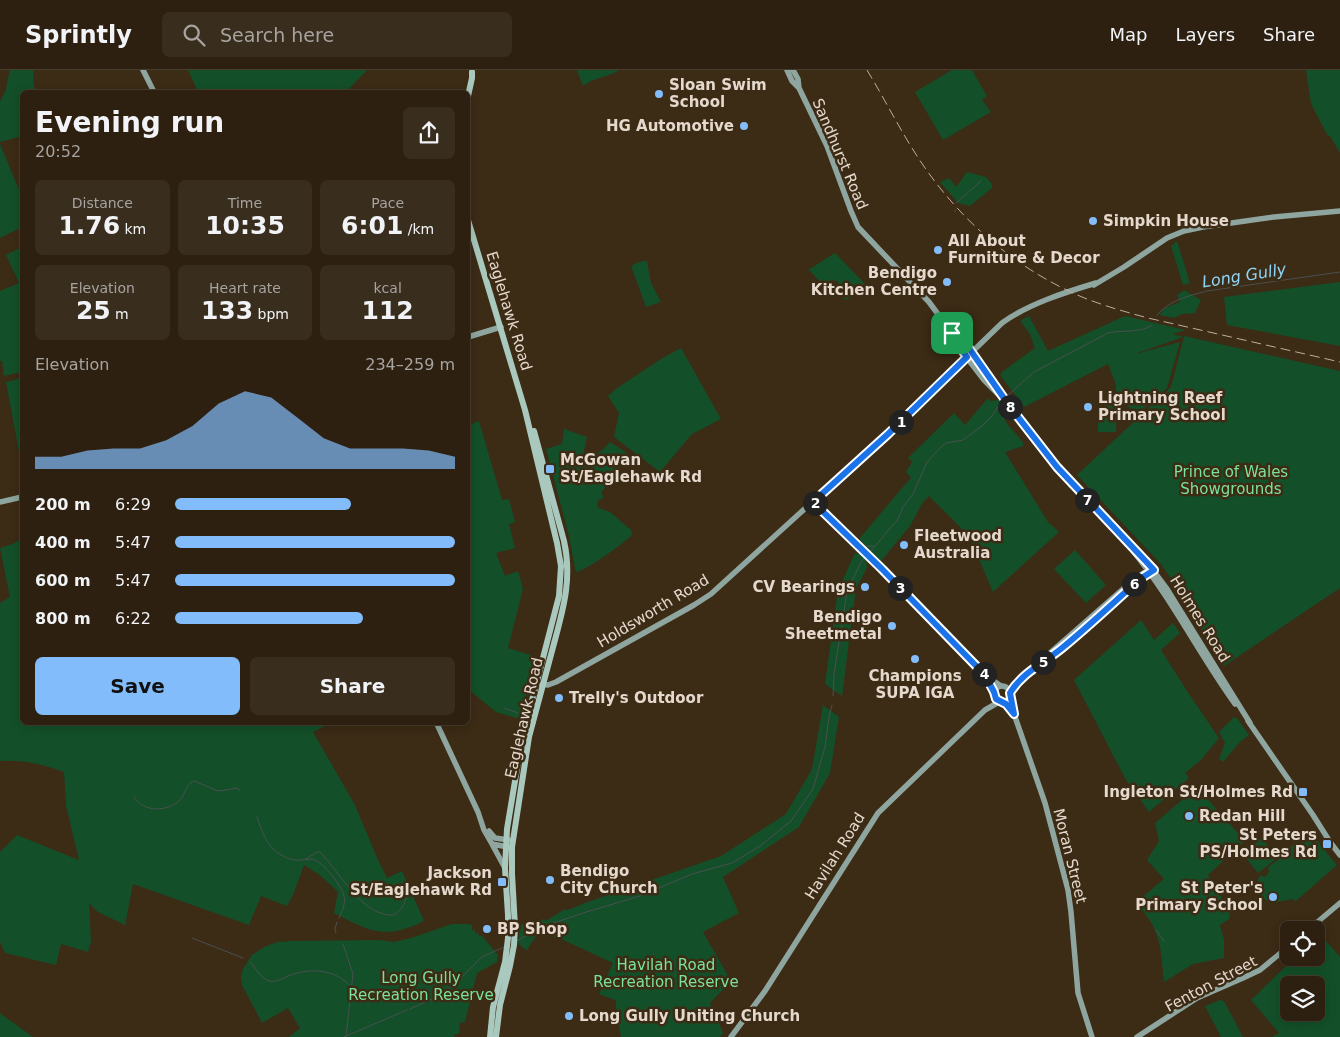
<!DOCTYPE html>
<html lang="en">
<head>
<meta charset="utf-8">
<style>
	:root { --surface:#2d2010; --page:#392d1e; --text:#f1f3f6; --muted:#a7a39f; --line:#483e30; --accent:#82bcfa }
	body { margin:0; font-family:"DejaVu Sans",sans-serif; background:var(--page); color:var(--text); height:100vh; display:flex; flex-direction:column; font-size:19px; white-space:nowrap }
	* { box-sizing:border-box; margin:0 }
	p { font-size:16px; color:var(--muted) }
	.icon { flex:none; width:28px; height:28px; fill:none; stroke:currentColor; stroke-width:2; stroke-linecap:round; stroke-linejoin:round }
	.map { position:relative; flex:1; overflow:hidden }
	.drawer { position:absolute; left:20px; top:20px; width:450px; height:635px; display:flex; flex-direction:column; background:var(--surface); border-radius:8px; box-shadow:0 2px 12px #0003,0 0 0 1px var(--line) }
	.drawer>* { flex:none }
	.fabs { position:absolute; left:1280px; top:851px; display:grid; gap:10px }
	.fabs a { display:grid; place-items:center; width:45px; height:45px; border-radius:8px; background:var(--surface); box-shadow:0 2px 12px #0003,0 0 0 1px var(--line); font-size:25px }
	.pin { position:absolute; display:grid; place-items:center; width:42px; height:42px; color:#fff; margin:-21px; border-radius:10px; box-shadow:0 2px 8px #0006 }
	.km { position:absolute; width:25px; height:25px; margin:-12px; border-radius:50%; background:#222; color:#fff; font-size:14px; line-height:25px; text-align:center }
	.round { display:grid; place-items:center; flex:none; width:52px; height:52px; border-radius:8px; background:var(--page) }
	.summary { display:flex; align-items:center; justify-content:space-between; height:85px; padding:0 15px }
	h1 { font-size:28px; font-weight:700; line-height:38px }
	.metrics { display:grid; grid-template-columns:repeat(3,1fr); gap:8px; height:85px; padding:5px 15px }
	.metrics div { display:grid; align-content:center; border-radius:8px; background:var(--page); text-align:center }
	.metrics b { font-size:25px; font-weight:700 }
	.metrics small { font-size:14px; font-weight:400 }
	.metrics p { font-size:14px }
	.chart { height:140px; padding:10px 15px }
	.chart p { display:flex; justify-content:space-between }
	.chart svg { width:100%; height:90px; margin-top:5px; fill:var(--accent); opacity:.7 }
	.button { display:flex; gap:10px; margin-top:auto; padding:10px 15px }
	.button a { flex:1; height:58px; border-radius:8px; background:var(--accent); color:#111; font-size:20px; font-weight:700; line-height:58px; text-align:center }
	.button a+a { background:var(--page); color:var(--text) }
	ul { padding:0 15px; list-style:none; font-size:16px }
	li { display:grid; grid-template-columns:80px 60px 1fr; align-items:center; height:38px }
	li i { height:12px; border-radius:6px; background:var(--accent) }
	header { display:flex; align-items:center; gap:30px; box-sizing:border-box; height:70px; padding:0 25px; background:var(--surface); border-bottom:1px solid var(--line) }
	header strong { font-size:24px }
	nav { display:flex; gap:28px; margin-inline-start:auto; font-size:18px }
	.search { width:350px; height:45px; background:var(--page); display:flex; align-items:center; gap:12px; box-sizing:border-box; padding:0 18px; border-radius:8px; color:var(--muted); font-size:19px }
	.map>svg:first-child { display:block }
</style>
</head>
<body>
<header>
<strong>Sprintly</strong>
<div class="search"><svg class="icon" aria-label="search" viewBox="0 0 24 24"><circle cx="10" cy="10" r="6"/><path d="M15 15l6 6"/></svg>Search here</div>
<nav><a>Map</a><a>Layers</a><a>Share</a></nav>
</header>
<div class="map">
<svg width="1340" height="967" viewBox="0 0 1340 967">
	<rect width="100%" height="100%" fill="#3c2b15"/>
	<path fill="#135029" fill-rule="evenodd" d="M10 0H34L33 8 35 22H22V66L0 72V31L5 22Z
		M188 0H367L346 22H198Z
		M577 0H619C608 8 594 7 583 16Z
		M952 0H972L987 26 982 30 991 42 943 70 915 22Z
		M1306 0H1340V83L1330 66H1328L1311 34Z
		M0 74 22 127V157L0 168Z
		M967 102 986 107 992 114V118L970 136 958 133 940 112 949 108 956 117Z
		M1177 171 1190 213 1183 215 1171 176Z
		M22 177V302L4 306 2 291H0V221L19 213 6 185Z
		M835 183 867 216 846 230 839 222 838 211 831 210 829 212 828 215H823L810 201 808 200Z
		M647 191 651 213 661 232 646 237 631 196 639 192Z
		M1340 212V276L1227 255 1224 227Z
		M1184 220 1201 230 1195 243 1182 244 1174 248 1159 245 1165 238 1180 232 1177 225Z
		M1029 246 1048 281 1125 246 1185 260 1173 264 1183 267 1132 285 1180 272 1167 318 1136 345 1116 322V315L1108 294 1024 337 1000 305 1002 303V302L1035 278 1030 264 1021 252V250Z
		M1184 266 1340 301V518L1224 596 1169 506 1161 494 1077 405 1171 317Z
		M681 278 721 349 692 364 660 402 614 367 619 343 608 326 617 318 661 289Z
		M22 308V398L6 312Z
		M988 328 990 331 999 330 1002 335 1000 341 1008 355 1023 372V376L1005 382 1048 452 1059 462 993 522 969 466 929 426 923 432 910 456 881 491 859 469 902 418 911 408 906 402 912 392 908 388 954 343 965 355Z
		M1104 335 1117 336 1116 362H1098V351H1103Z
		M479 351 502 430 509 429 515 452 509 454 515 478 496 483 505 506 518 501 523 519 508 578 537 587 520 649 496 642 468 619V356Z
		M564 359 587 367 582 390C593 389 603 380 610 372L621 379 629 385 601 423 604 427 598 431 597 435 599 438 610 442 631 460 632 465C624 473 587 500 576 502L575 498 569 466 546 379 562 374Z
		M22 467V652L331 653 313 662 355 735 378 790 387 808 402 801 424 851C386 870 370 862 334 843L338 822 321 806 304 795 293 825 287 836 261 826 249 855 133 814 125 855 98 842 89 833 91 871 88 882 61 874 56 895 5 883 0 872V782L17 765 79 790 66 736 64 702C41 694 25 690 0 691V533L10 527 0 478 15 473Z
		M1075 480 1106 515 1086 533 1054 499Z
		M855 483 860 484 866 490 867 498 856 518 842 626 825 614 838 520Z
		M1141 550 1154 570 1173 553 1180 563 1161 580 1187 621 1219 668 1201 690 1185 703 1189 708 1149 742 1126 710 1074 610Z
		M823 635 839 647 830 703 799 757 723 807 739 843 703 862 731 911 710 933 723 963 720 967H621C619 955 616 944 616 932L615 930 599 924 613 893 559 868 538 863 527 880 523 878 518 873 520 854 533 853 544 849 545 851 551 848 563 840 571 839 582 834 721 786 786 744 812 699Z
		M1234 647 1237 648 1249 665 1240 672 1223 692 1219 689 1225 673 1220 664V661Z
		M1197 717 1245 771 1208 805 1230 842 1229 849 1220 855 1221 860 1224 869V888L1193 894 1164 912C1162 893 1162 875 1154 858 1150 848 1141 841 1138 831L1164 809 1147 790 1159 771 1155 753Z
		M1309 759 1321 776 1337 795 1297 830 1295 831 1293 829C1287 830 1279 832 1273 832 1259 830 1252 815 1261 805L1264 807 1268 804 1269 801 1268 797 1278 790Z
		M1262 768 1277 788 1258 803 1242 783Z
		M452 854H468L472 855V860H475V863H478L479 866H482L498 885 497 892 477 903 465 952 460 953 459 964H454L455 967H289L300 958 288 938 262 953 242 915 241 907 243 899 248 891 252 885 264 877 277 872 292 871 379 870 394 872 411 868Z
		M1320 864 1340 887V967H1272L1279 963 1251 930 1294 888H1316V867ZM1289 915H1316V942H1289Z
		M1220 930 1224 931 1243 967H1221L1205 936Z
		M0 943 1 944 33 967H0Z"/>
	<g fill="none" stroke-linecap="round" stroke-linejoin="round">
		<path stroke="#4a4f50" stroke-width="1" d="M956 133 981 111
			M955 142V140
			M1157 245C1170 230 1188 226 1207 221L1340 202
			M1006 327 1034 302 1108 263C1120 260 1144 263 1152 255
			M867 476H874
			M869 483 878 473 890 458 897 451 903 437 913 424 927 392 942 376 946 373 963 370 983 355 992 346 1001 332
			M833 626 834 604 847 522 861 492 866 486
			M504 638 518 643
			M134 727C144 743 167 742 180 730 186 724 185 714 194 711L218 721 238 718 240 721
			M257 747C262 762 267 777 281 785 287 788 294 791 300 790 304 790 308 789 312 789 322 790 342 816 344 826 346 833 342 842 339 848
			M306 789 317 782H320C340 802 362 847 394 845 403 838 407 832 407 820
			M1156 860 1164 871
			M336 863 335 859 337 852
			M192 868 243 888
			M517 871 534 861 551 854 583 843 640 826 692 804 732 793 760 776 791 751 813 719 825 677 829 647 832 635
			M343 874 353 904 346 966
			M250 892C256 898 260 908 269 911 277 913 284 907 291 905 312 897 338 900 352 918
			M410 939 434 928 445 921 454 915 482 887 504 877
			M344 967 407 940"/>
		<path stroke="#8ea69f" stroke-width="5.5" d="M143 0 154 22
			M787 0 792 11 799 18
			M793 0 798 9 799 18 827 76 851 141 858 157 929 232 952 263 955 270 961 280 984 310 1008 334 1066 408 1146 491 1167 519 1250 653
			M1094 215 1124 197 1167 168 1184 161 1203 157 1274 147 1340 141
			M952 263C966 269 992 311 1002 325
			M468 267 501 257
			M0 432 22 427
			M813 432 882 499 985 605 1001 616
			M1133 481C1172 529 1199 584 1235 634
			M1059 580 1113 533
			M540 614 548 615 556 612 694 535 711 524 888 363 1002 253C1028 234 1066 222 1096 213
			M994 624a8 8 0 1 1 16 0a8 8 0 1 1-16 0Z
			M1010 623 1015 616 1051 582 1123 519 1150 498
			M1010 624 1014 644 1045 733 1068 820 1071 842 1078 923 1092 967
			M1248 651 1313 745 1330 772 1340 785
			M436 652 478 742 484 760 492 774 508 777
			M489 761 495 768 509 770
			M492 774 505 798
			M1308 860 1340 833
			M731 967 765 921 878 743 985 640 999 632
			M1137 967 1197 928 1243 908 1260 900 1289 876"/>
		<path stroke="#a9c8be" stroke-width="6" d="M468 26 472 8V2
			M468 150 525 340 557 473 561 496 559 526 522 669 507 759 505 798 508 845V868L505 892 493 937 490 967
			M496 967 500 935 510 896 514 875 515 857 512 804V777L529 667C537 638 544 610 552 581 562 543 573 511 564 471L534 361"/>
		<path stroke="#bbae9f" stroke-width="1" stroke-dasharray="10 5" stroke-linecap="butt" d="M867 0C884 28 899 58 917 86 957 148 1014 198 1082 227 1104 236 1126 242 1148 248L1340 292"/>
	</g>
	<g fill="none" stroke-linecap="round" stroke-linejoin="round">
		<g stroke="#fff" stroke-width="10">
			<path id="route" d="M952 263 957 265 966 274 1008 334 1057 397 1154 500 1140 509C1114 532 1089 556 1062 578 1045 592 1022 603 1010 623L1014 644 1006 634 996 629 994 622 985 605 882 499 813 432 888 364 967 287 955 270Z"/>
		</g>
		<use href="#route" stroke="#1a73e8" stroke-width="6"/>
	</g>
	<g fill="#82bcfa" stroke="#3c2b15" stroke-width="2">
		<circle cx="659" cy="24" r="5"/>
		<circle cx="744" cy="56" r="5"/>
		<circle cx="1093" cy="151" r="5"/>
		<circle cx="938" cy="180" r="5"/>
		<circle cx="947" cy="212" r="5"/>
		<circle cx="1088" cy="337" r="5"/>
		<rect x="545" y="394" width="10" height="10" rx="2.5"/>
		<circle cx="904" cy="475" r="5"/>
		<circle cx="865" cy="517" r="5"/>
		<circle cx="892" cy="556" r="5"/>
		<circle cx="915" cy="589" r="5"/>
		<circle cx="559" cy="628" r="5"/>
		<rect x="1298" y="717" width="10" height="10" rx="2.5"/>
		<circle cx="1189" cy="746" r="5"/>
		<rect x="1322" y="769" width="10" height="10" rx="2.5"/>
		<circle cx="550" cy="810" r="5"/>
		<rect x="497" y="807" width="10" height="10" rx="2.5"/>
		<circle cx="1273" cy="827" r="5"/>
		<circle cx="487" cy="859" r="5"/>
		<circle cx="569" cy="946" r="5"/>
	</g>
	<g text-anchor="middle" stroke-width="5" stroke-linejoin="round" paint-order="stroke">
		<g font-size="15" font-weight="bold" fill="#e5d9cd" stroke="#3c2b15" text-anchor="start">
			<text x="669" y="20">Sloan Swim<tspan x="669" dy="17">School</tspan></text>
			<text x="734" y="61" text-anchor="end">HG Automotive</text>
			<text x="1103" y="156">Simpkin House</text>
			<text x="948" y="176">All About<tspan x="948" dy="17">Furniture &amp; Decor</tspan></text>
			<text x="937" y="208" text-anchor="end">Bendigo<tspan x="937" dy="17">Kitchen Centre</tspan></text>
			<text x="1098" y="333">Lightning Reef<tspan x="1098" dy="17">Primary School</tspan></text>
			<text x="560" y="395">McGowan<tspan x="560" dy="17">St/Eaglehawk Rd</tspan></text>
			<text x="914" y="471">Fleetwood<tspan x="914" dy="17">Australia</tspan></text>
			<text x="855" y="522" text-anchor="end">CV Bearings</text>
			<text x="882" y="552" text-anchor="end">Bendigo<tspan x="882" dy="17">Sheetmetal</tspan></text>
			<text x="915" y="611" text-anchor="middle">Champions<tspan x="915" dy="17">SUPA IGA</tspan></text>
			<text x="569" y="633">Trelly's Outdoor</text>
			<text x="1293" y="727" text-anchor="end">Ingleton St/Holmes Rd</text>
			<text x="1199" y="751">Redan Hill</text>
			<text x="1317" y="770" text-anchor="end">St Peters<tspan x="1317" dy="17">PS/Holmes Rd</tspan></text>
			<text x="560" y="806">Bendigo<tspan x="560" dy="17">City Church</tspan></text>
			<text x="492" y="808" text-anchor="end">Jackson<tspan x="492" dy="17">St/Eaglehawk Rd</tspan></text>
			<text x="1263" y="823" text-anchor="end">St Peter's<tspan x="1263" dy="17">Primary School</tspan></text>
			<text x="497" y="864">BP Shop</text>
			<text x="579" y="951">Long Gully Uniting Church</text>
		</g>
		<g font-size="15" fill="#e5d9cd" stroke="#3c2b15">
			<text transform="translate(840 84) rotate(67)" y="5">Sandhurst Road</text>
			<text transform="translate(509 241) rotate(73)" y="5">Eaglehawk Road</text>
			<text transform="translate(653 541) rotate(-31)" y="5">Holdsworth Road</text>
			<text transform="translate(1200 549) rotate(58)" y="5">Holmes Road</text>
			<text transform="translate(524 648) rotate(-77)" y="5">Eaglehawk Road</text>
			<text transform="translate(835 786) rotate(-58)" y="5">Havilah Road</text>
			<text transform="translate(1070 786) rotate(76)" y="5">Moran Street</text>
			<text transform="translate(1211 914) rotate(-28)" y="5">Fenton Street</text>
		</g>
		<g font-size="15" fill="#7be299" stroke="#3c2b15">
			<text x="1231" y="407">Prince of Wales<tspan x="1231" dy="17">Showgrounds</tspan></text>
			<text x="666" y="900">Havilah Road<tspan x="666" dy="17">Recreation Reserve</tspan></text>
			<text x="421" y="913">Long Gully<tspan x="421" dy="17">Recreation Reserve</tspan></text>
		</g>
		<g font-size="16" font-style="italic" fill="#8ed4f7" stroke="#3c2b15">
			<text transform="translate(1244 205) rotate(-9)" y="6">Long Gully</text>
		</g>
	</g>
</svg>
<div class="fabs">
<a><svg class="icon" aria-label="locate" viewBox="0 0 24 24"><circle cx="12" cy="12" r="6"/><path d="M12 2v4M12 18v4M2 12h4M18 12h4"/></svg></a>
<a><svg class="icon" aria-label="layers" viewBox="0 0 24 24"><path d="M12 4l9 5-9 5-9-5zM3 14l9 5 9-5"/></svg></a>
</div>
<div class="pin" style="left:952px;top:263px;background:#1e9e55"><svg class="icon" aria-label="arrive" viewBox="0 0 24 24"><path d="M6 21V4h12l-3 4 3 4H6"/></svg></div>
<b class="km" style="left:901px;top:352px">1</b>
<b class="km" style="left:815px;top:433px">2</b>
<b class="km" style="left:900px;top:518px">3</b>
<b class="km" style="left:984px;top:604px">4</b>
<b class="km" style="left:1043px;top:592px">5</b>
<b class="km" style="left:1134px;top:514px">6</b>
<b class="km" style="left:1087px;top:430px">7</b>
<b class="km" style="left:1010px;top:337px">8</b>
<section class="drawer">
<div class="summary"><div><h1>Evening run</h1><p>20:52</p></div><a class="round"><svg class="icon" aria-label="share" viewBox="0 0 24 24"><path d="M12 15V3M7 8l5-5 5 5M5 13v7h14v-7"/></svg></a></div>
<div class="metrics">
<div><p>Distance</p><b>1.76<small> km</small></b></div>
<div><p>Time</p><b>10:35</b></div>
<div><p>Pace</p><b>6:01<small> /km</small></b></div>
</div>
<div class="metrics">
<div><p>Elevation</p><b>25<small> m</small></b></div>
<div><p>Heart rate</p><b>133<small> bpm</small></b></div>
<div><p>kcal</p><b>112</b></div>
</div>
<div class="chart"><p><span>Elevation</span>234–259 m</p>
<svg viewBox="0 0 160 44" preserveAspectRatio="none"><path d="M0 44V38L10 38L20 35L30 34L40 34L50 30L60 23L70 12L80 6L90 9L100 19L110 29L120 34L130 34L140 34L150 35L160 38V44z"/></svg>
</div>
<ul>
<li><b>200 m</b>6:29<i style="width:63%"></i></li>
<li><b>400 m</b>5:47<i style="width:100%"></i></li>
<li><b>600 m</b>5:47<i style="width:100%"></i></li>
<li><b>800 m</b>6:22<i style="width:67%"></i></li>
</ul>
<div class="button"><a>Save</a><a>Share</a></div>
</section>
</div>
</body>
</html>
